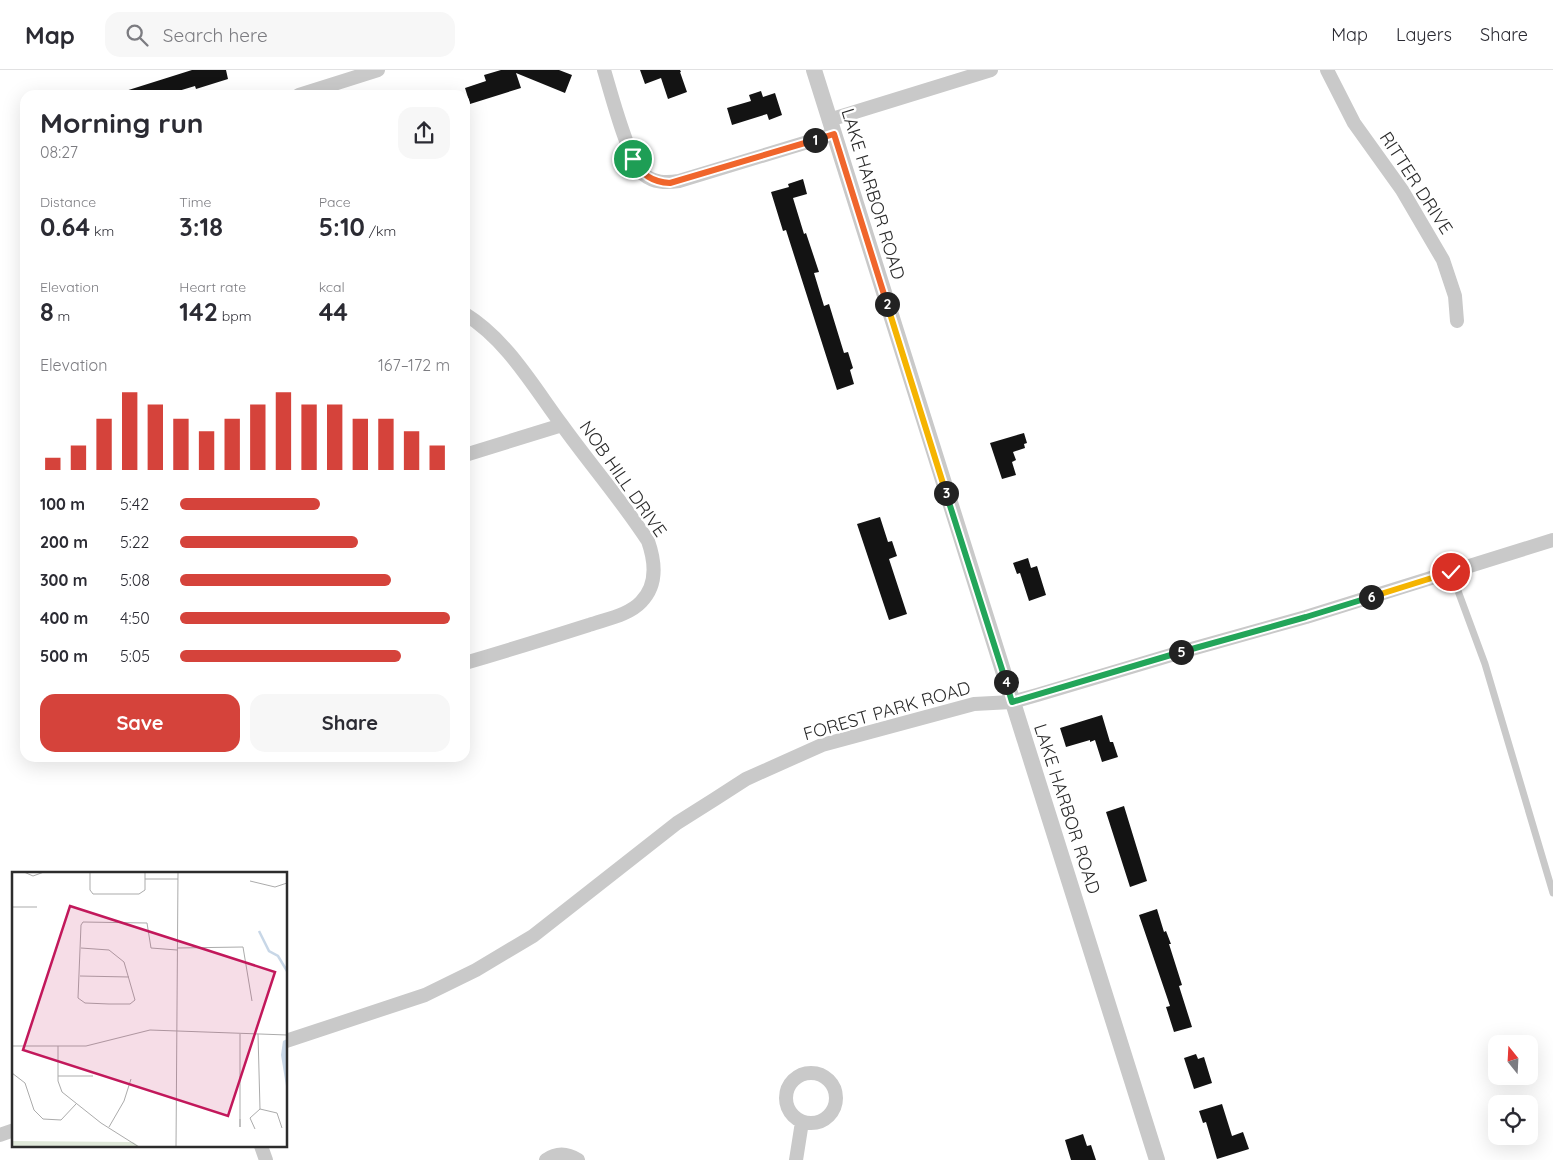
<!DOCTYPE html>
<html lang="en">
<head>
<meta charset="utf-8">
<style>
	:root { --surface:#fff; --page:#f7f7f7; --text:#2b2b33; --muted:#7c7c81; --line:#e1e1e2; --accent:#d5433b }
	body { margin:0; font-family:Quicksand,sans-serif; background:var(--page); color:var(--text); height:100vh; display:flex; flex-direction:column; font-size:19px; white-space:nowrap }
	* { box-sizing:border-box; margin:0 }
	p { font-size:16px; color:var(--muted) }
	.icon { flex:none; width:28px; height:28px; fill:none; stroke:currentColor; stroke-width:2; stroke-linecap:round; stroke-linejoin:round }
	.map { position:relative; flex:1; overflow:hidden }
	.details { position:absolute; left:20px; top:20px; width:450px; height:672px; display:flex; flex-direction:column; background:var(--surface); border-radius:15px; box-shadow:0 5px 20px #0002 }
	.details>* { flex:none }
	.needle { width:32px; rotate:342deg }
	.controls { position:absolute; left:1488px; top:965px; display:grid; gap:10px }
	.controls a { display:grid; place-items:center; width:50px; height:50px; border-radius:10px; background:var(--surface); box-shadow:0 5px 20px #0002; font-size:25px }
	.pin { position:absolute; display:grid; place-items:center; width:42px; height:42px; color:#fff; margin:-21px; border:2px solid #fff; border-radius:50%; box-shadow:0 1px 5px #0007 }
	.km { position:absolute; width:25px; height:25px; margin:-12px; border-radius:50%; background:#222; color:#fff; font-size:14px; line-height:25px; text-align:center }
	.round { display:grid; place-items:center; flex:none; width:52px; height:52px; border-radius:15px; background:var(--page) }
	.overview { display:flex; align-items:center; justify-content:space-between; height:85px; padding:0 20px }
	h1 { font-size:28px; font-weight:800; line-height:38px }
	.stats { display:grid; grid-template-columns:repeat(3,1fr); gap:8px; height:85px; padding:5px 20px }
	.stats div { display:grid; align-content:center }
	.stats b { font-size:25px; font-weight:800 }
	.stats small { font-size:14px; font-weight:400 }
	.stats p { font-size:14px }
	.chart { height:140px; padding:10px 20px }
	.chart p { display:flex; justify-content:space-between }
	.chart svg { width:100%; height:90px; margin-top:5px; stroke:var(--accent); stroke-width:6 }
	.cta { display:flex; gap:10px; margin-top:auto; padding:10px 20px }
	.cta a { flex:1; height:58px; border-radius:15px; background:var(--accent); color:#fff; font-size:20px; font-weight:800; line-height:58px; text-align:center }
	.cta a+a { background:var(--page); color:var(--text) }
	ul { padding:0 20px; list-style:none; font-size:16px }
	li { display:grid; grid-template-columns:80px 60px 1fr; align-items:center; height:38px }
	li i { height:12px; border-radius:6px; background:var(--accent) }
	header { display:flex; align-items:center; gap:30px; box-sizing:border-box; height:70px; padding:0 25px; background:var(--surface); border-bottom:1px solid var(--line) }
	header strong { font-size:24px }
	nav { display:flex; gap:28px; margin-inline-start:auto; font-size:18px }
	.search { width:350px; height:45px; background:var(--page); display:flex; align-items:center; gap:12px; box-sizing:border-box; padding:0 18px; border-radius:15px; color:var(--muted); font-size:19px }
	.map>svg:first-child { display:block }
</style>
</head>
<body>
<header>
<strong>Map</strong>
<div class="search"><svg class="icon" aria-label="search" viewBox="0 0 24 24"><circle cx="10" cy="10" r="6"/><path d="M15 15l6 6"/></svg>Search here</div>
<nav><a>Map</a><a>Layers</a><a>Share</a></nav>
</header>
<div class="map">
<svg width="1553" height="1090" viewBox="0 0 1553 1090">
	<rect width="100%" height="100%" fill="#fff"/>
	<path fill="#131313" d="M192 0H226L228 9 196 19 195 16 165 25H119V23Z
		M501 0H559L572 5 565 23 516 3 521 18 470 34 465 18 486 11 484 5Z
		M640 0H680L681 2 676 3 680 2 687 22 668 29 661 8 645 14Z
		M761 21 763 27 775 23 782 45 769 50 767 44 732 55 727 38 751 31 749 25Z
		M803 109 807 124 793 128 804 164 806 163 819 202 814 203 824 236 829 234 844 283 848 282 853 298 850 300 854 314 837 320 786 160 783 161 771 122 789 117 788 114Z
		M1024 363 1027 373 1024 374 1025 378 1013 382 1016 390 1012 392 1016 405 1002 409 990 373Z
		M880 447 888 472 892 471 897 486 889 489 907 544 889 550 857 454Z
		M1028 488 1031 498 1037 496 1046 525 1029 531 1020 503 1017 504 1013 493Z
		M1102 645 1110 672H1113L1118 687 1102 692 1095 670 1090 672V670L1066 677 1060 658Z
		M1124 736 1147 811 1130 817 1106 742Z
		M1157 839 1164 862 1166 861 1171 874H1169L1182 915 1179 916 1192 957 1174 962 1166 937 1170 936 1139 845Z
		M1196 984 1198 989 1204 987 1212 1013 1194 1019 1184 988Z
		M1222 1034 1232 1066 1243 1062 1249 1079 1217 1089 1206 1052 1203 1053 1199 1041Z
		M1083 1064 1087 1076 1091 1075 1096 1090H1071L1065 1070Z"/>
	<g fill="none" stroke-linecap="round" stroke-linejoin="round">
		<path stroke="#c9c9c9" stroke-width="7" d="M1451 502 1485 594 1553 823"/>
		<path stroke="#c9c9c9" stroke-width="14" d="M604 0C611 23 628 89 643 104 654 113 666 113 679 111L834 64
			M1327 0 1354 53 1402 120 1443 190 1455 226 1457 251
			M299 25 378 0
			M829 50 991 0
			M465 244C507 270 533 316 562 355 590 394 622 431 648 471 655 491 658 515 641 532 629 545 606 549 589 555 548 568 506 581 465 593
			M465 385 562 355
			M286 971 425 925 476 900 533 866 677 753 715 729 746 709 822 675 974 634 1012 632 1037 625 1188 580 1306 547 1553 470
			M786 1028a25 25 0 1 1 50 0a25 25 0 1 1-50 0Z
			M0 1065 14 1060
			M261 1076 266 1090
			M546 1090C556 1083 567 1083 578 1090
			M796 1090 802 1052"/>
		<path stroke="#c9c9c9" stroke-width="16" d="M814 0 1157 1090"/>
	</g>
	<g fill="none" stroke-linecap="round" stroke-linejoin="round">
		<g stroke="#fff" stroke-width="10">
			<path id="split-1" d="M633 89C642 105 652 112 670 113L815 70"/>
		</g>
		<g stroke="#fff" stroke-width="10">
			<path id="split-2" d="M815 70 834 64 887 234"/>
		</g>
		<g stroke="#fff" stroke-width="10">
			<path id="split-3" d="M887 234 946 423"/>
		</g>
		<g stroke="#fff" stroke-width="10">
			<path id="split-4" d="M946 423 1006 612"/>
		</g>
		<g stroke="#fff" stroke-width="10">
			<path id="split-5" d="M1006 612 1012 632 1181 582"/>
		</g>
		<g stroke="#fff" stroke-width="10">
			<path id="split-6" d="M1181 582 1306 547 1371 527"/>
		</g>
		<g stroke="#fff" stroke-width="10">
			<path id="split-7" d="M1371 527 1451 502"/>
		</g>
		<use href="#split-1" stroke="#f0652b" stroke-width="6"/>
		<use href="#split-2" stroke="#f0652b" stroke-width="6"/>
		<use href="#split-3" stroke="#f5b400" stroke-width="6"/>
		<use href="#split-4" stroke="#22a559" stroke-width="6"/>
		<use href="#split-5" stroke="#22a559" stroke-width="6"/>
		<use href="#split-6" stroke="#22a559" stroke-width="6"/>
		<use href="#split-7" stroke="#f5b400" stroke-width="6"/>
	</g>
	<g text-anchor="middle" stroke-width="5" stroke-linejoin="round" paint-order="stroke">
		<g font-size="18" fill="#2c2c2c" stroke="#fff">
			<text transform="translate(1416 113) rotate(57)" y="6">RITTER DRIVE</text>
			<text transform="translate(873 124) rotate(73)" y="6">LAKE HARBOR ROAD</text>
			<text transform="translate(623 409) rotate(55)" y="6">NOB HILL DRIVE</text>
			<text transform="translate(887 641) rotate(-16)" y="6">FOREST PARK ROAD</text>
			<text transform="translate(1067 739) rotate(72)" y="6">LAKE HARBOR ROAD</text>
		</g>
	</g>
	<g transform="translate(12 802)">
		<rect width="275" height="275" fill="#fff"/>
		<path d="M0 269 121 270 128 275H0Z" fill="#e0e9da"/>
		<path d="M275 167V220L269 183 271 169Z" fill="#c8d7e7"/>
		<path fill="none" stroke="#c8d7e7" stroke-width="2.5" d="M247 59 257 79 266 84 275 99"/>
		<path fill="none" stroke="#ababab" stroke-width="1" d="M12 0 21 4 32 0M78 0V18L81 22H127L133 18V0M133 7H166M238 9 263 15 275 11M0 35H25M69 76 97 78 112 90 123 128 118 132H97L73 131 66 126 69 53 71 50 135 51 139 76 165 78M165 76 231 75 240 129M68 104 117 105M246 162 248 237 265 241 270 256M0 174H74L138 158 275 163M46 174V209L50 220 89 251 127 275M0 201 13 211 22 238 31 247 49 248 64 232M46 204H81M228 247V255V162M97 255 112 229 119 207M243 257 238 246 248 237M164 275 166 0"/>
		<path fill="#c2185b" fill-opacity="0.15" stroke="#c2185b" stroke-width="2.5" d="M58 34 263 100 216 244 11 178Z"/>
		<rect width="275" height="275" fill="none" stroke="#2c2c2c" stroke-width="2.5"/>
	</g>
</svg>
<div class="controls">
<a><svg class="needle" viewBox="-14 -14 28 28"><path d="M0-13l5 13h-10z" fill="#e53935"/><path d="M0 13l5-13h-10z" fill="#7c7c81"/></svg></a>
<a><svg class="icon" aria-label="locate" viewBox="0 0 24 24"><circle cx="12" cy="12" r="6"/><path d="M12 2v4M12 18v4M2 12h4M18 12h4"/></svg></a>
</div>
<div class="pin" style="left:633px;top:89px;background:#1e9e55"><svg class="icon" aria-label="arrive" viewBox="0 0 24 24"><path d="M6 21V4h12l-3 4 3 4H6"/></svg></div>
<div class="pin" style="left:1451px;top:502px;background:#d93025"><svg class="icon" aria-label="check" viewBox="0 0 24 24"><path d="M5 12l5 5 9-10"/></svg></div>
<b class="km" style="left:815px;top:70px">1</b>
<b class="km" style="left:887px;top:234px">2</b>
<b class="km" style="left:946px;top:423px">3</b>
<b class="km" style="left:1006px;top:612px">4</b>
<b class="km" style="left:1181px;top:582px">5</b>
<b class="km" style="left:1371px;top:527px">6</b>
<section class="details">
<div class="overview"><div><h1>Morning run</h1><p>08:27</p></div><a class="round"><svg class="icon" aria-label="share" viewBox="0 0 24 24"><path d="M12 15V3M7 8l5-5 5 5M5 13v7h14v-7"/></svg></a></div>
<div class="stats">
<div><p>Distance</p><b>0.64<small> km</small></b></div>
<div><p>Time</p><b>3:18</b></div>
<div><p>Pace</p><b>5:10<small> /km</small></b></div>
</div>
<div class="stats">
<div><p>Elevation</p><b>8<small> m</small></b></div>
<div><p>Heart rate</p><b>142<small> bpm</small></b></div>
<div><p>kcal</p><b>44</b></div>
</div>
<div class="chart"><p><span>Elevation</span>167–172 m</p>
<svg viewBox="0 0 160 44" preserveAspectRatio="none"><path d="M5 44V38M15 44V32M25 44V19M35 44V6M45 44V12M55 44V19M65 44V25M75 44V19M85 44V12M95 44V6M105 44V12M115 44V12M125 44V19M135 44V19M145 44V25M155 44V32"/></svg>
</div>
<ul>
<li><b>100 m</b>5:42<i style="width:52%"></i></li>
<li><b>200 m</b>5:22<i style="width:66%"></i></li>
<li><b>300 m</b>5:08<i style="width:78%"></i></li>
<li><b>400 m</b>4:50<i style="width:100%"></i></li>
<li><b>500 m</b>5:05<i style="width:82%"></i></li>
</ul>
<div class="cta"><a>Save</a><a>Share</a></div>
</section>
</div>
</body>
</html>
